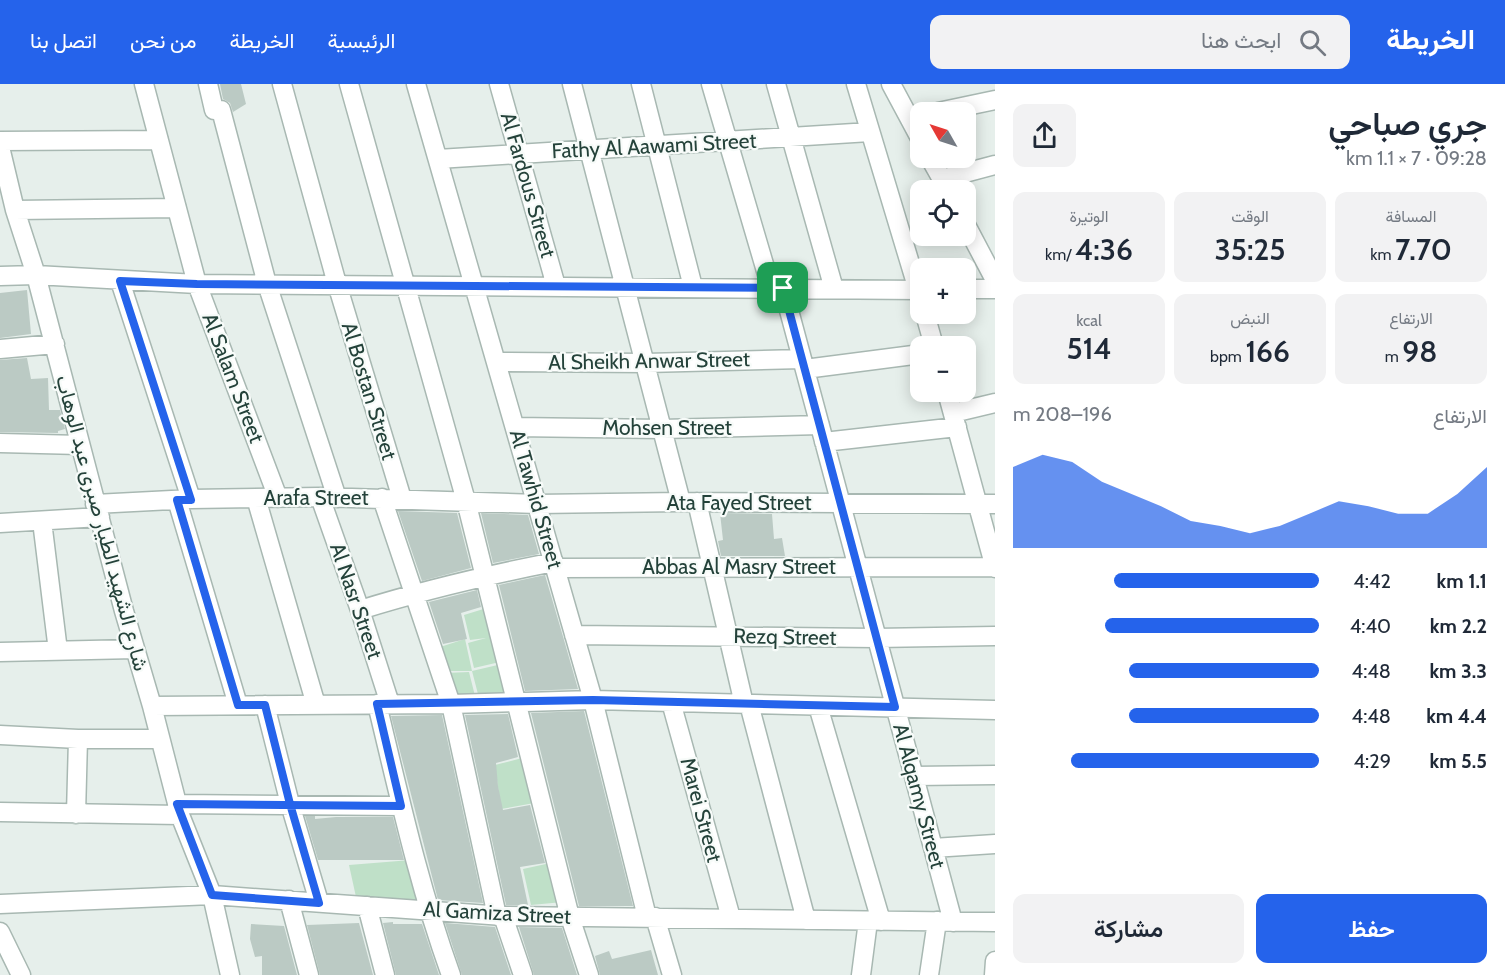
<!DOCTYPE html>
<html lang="ar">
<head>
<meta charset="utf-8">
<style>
	:root { --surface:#fff; --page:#f2f2f3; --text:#1f2937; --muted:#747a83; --accent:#2563eb }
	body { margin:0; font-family:Cabin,Vazirmatn,sans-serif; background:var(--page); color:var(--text); direction:rtl; height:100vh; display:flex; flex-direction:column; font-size:22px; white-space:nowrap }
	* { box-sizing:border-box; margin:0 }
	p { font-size:20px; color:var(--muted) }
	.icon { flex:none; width:33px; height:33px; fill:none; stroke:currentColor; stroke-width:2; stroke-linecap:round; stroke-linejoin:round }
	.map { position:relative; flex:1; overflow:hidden; direction:ltr }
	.details { display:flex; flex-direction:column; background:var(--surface); width:510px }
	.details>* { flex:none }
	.needle { width:39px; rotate:309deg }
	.fabs { position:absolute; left:910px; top:18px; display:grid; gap:12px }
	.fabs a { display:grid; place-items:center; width:66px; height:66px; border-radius:12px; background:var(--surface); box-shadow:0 3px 15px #0003; font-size:30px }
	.pin { position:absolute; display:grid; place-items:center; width:51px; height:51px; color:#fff; margin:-26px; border-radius:12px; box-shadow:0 3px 9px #0006 }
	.round { display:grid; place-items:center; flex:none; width:63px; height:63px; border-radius:12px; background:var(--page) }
	.headline { display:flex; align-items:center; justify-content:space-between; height:102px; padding:0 18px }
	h1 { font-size:33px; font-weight:600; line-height:45px }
	.figures { display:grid; grid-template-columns:repeat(3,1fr); gap:9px; height:102px; padding:6px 18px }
	.figures div { display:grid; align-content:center; border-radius:12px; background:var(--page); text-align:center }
	.figures b { font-size:30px; font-weight:600 }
	.figures small { font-size:16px; font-weight:400 }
	.figures p { font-size:16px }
	.chart { height:168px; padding:12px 18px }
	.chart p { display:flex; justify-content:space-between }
	.chart svg { width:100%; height:108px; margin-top:6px; fill:var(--accent); opacity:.7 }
	.action { display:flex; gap:12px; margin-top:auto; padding:12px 18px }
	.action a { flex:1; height:69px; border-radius:12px; background:var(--accent); color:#fff; font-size:24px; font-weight:600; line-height:69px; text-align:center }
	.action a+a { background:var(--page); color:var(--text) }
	ul { padding:0 18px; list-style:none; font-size:20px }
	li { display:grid; grid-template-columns:96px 72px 1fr; align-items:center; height:45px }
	li i { height:15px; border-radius:8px; background:var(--accent) }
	header { display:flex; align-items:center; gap:36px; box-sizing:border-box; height:84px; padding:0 30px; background:var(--accent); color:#fff }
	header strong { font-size:28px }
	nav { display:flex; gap:33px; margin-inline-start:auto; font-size:21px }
	.search { width:420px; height:54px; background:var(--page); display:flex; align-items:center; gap:15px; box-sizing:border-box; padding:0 21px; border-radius:12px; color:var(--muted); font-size:22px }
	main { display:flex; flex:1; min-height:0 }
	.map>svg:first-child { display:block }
</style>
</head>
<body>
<header>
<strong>الخريطة</strong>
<div class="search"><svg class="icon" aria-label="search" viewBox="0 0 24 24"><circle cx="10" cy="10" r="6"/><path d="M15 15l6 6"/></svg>ابحث هنا</div>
<nav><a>الرئيسية</a><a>الخريطة</a><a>من نحن</a><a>اتصل بنا</a></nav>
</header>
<main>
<section class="details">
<div class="headline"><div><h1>جري صباحي</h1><p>09:28 · 7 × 1.1 km</p></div><a class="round"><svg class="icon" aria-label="share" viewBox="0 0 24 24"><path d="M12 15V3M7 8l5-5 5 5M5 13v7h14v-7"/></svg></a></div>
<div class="figures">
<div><p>المسافة</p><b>7.70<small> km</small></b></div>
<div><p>الوقت</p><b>35:25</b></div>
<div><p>الوتيرة</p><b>4:36<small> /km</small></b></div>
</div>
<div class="figures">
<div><p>الارتفاع</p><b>98<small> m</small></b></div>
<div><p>النبض</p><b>166<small> bpm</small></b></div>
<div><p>kcal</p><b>514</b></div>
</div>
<div class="chart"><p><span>الارتفاع</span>196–208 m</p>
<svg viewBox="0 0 160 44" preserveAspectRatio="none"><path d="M0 44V11L10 6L20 9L30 17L40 22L50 27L60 33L70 35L80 38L90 35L100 30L110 25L120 27L130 30L140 30L150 22L160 11V44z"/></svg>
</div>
<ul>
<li><b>1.1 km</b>4:42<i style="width:67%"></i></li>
<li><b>2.2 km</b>4:40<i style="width:70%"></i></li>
<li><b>3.3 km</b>4:48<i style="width:62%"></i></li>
<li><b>4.4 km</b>4:48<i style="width:62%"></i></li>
<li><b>5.5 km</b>4:29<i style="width:81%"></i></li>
</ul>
<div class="action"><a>حفظ</a><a>مشاركة</a></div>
</section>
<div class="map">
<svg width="995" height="891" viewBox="0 0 995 891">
	<rect width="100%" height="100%" fill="#e6efeb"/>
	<path fill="#bfe0c8" d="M490 523 504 577 474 584 468 559 486 554 470 556 464 531Z
		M465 555 472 587 502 580 511 615 479 614 472 587H444L437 564Z
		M469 588 476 616 453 617 445 589Z
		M526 673 540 718 501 725 495 681Z
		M411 776 417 822 356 813 349 781Z
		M555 778 563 818 531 821 523 785Z"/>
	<path fill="#bbcac4" d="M220 0H241L246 20 233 28 230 19 223 15Z
		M27 206 31 250 0 254V209Z
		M27 274 31 295 48 294 49 326H60L65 345 58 347V349L0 348V276Z
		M398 427 457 429 471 484 422 497Z
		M481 429 528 431 539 470 493 479Z
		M720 429 772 430 774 455 782 454 785 472H721L718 457 723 456Z
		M545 491 564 556 578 605 525 607 499 501Z
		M477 506 481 523 461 529 467 555 443 560 429 518Z
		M584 627 633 822H579L531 629Z
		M508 630 518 673 496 679 498 702 503 726 530 721 545 779 520 783 528 821H506L465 631Z
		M442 631 483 819 438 816 391 632Z
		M305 732H315V735L336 733H393L404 776H318Z
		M393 838V840H422L439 891H396L383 839Z
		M359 839 373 891H320L307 841Z
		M445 839 495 843 511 891H462Z
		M251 840 284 842 297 891H262V872L255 873 250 855Z
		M519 843 562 844 577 891H534Z
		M651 866 658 891H600L595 872 609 867 612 875Z"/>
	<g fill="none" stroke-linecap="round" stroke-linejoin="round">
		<g stroke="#a8b8b2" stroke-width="21">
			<path id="minor" d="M144 0 197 200 278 414
				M208 0 214 26H221L267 200 337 414
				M282 0 337 200 402 415
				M349 0 466 417 570 833 589 891
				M416 0 593 616 647 833
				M499 0 556 202
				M572 0 681 418
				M641 0 693 203
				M711 0 771 204
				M776 0 834 205
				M856 0 921 216
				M891 0 921 56
				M938 28 995 16
				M0 57 159 56
				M0 63 15 126 36 191 124 527 152 622 180 731 212 811 230 891
				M930 74 948 106
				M438 75 870 48
				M942 95 995 81
				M15 126 177 124
				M966 141 995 196
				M0 192 36 191 197 200 921 206
				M120 197 191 415
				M783 204 953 838
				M966 205H995
				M925 230 934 262
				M0 265 55 260
				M497 278 646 279 802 275
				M805 285 921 270
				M947 308 995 484
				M953 329 995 319
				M515 343 662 345 820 341
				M824 358 957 343
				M0 359 80 361
				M320 413 360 526 390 620
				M256 414 316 621
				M382 414 451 620 497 832
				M177 416 238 621
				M697 418 744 620
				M95 420 191 415 320 413 537 420 681 418 995 420
				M42 437 58 567
				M0 439 100 433
				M555 484 995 483
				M360 526C424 506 488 491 554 478
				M574 551 876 554 995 552
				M0 568 135 565
				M671 618 731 834
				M377 620C399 711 419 803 451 891
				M749 620 806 836
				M265 621 290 720 319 818
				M152 622 451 620 593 616 995 626
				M818 622 881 837
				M0 651 78 655H160
				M914 692 995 691
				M177 720 401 722
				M0 728 180 731
				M76 730 78 655
				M933 764 995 760
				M289 816 309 891
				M0 820 212 811 503 832 995 838
				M367 822 385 891
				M503 832 523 891
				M655 833 672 891
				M0 848 21 891
				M861 891 868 837
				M929 891 937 837
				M994 891 995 877"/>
		</g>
		<use href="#minor" stroke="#fff" stroke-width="18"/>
	</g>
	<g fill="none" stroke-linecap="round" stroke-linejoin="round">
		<g stroke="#fff" stroke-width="12">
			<path id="route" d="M783 204 197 200 120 197 191 416H177L238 621H265L290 720 319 819 212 811 177 720 401 722 377 620 593 616 895 623 783 204"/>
		</g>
		<use href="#route" stroke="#2563eb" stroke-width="8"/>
	</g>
	<g text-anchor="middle" stroke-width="4.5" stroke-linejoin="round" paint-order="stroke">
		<g font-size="21" fill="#24423a" stroke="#f7fbf9">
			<text transform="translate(654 62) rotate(-3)" y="7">Fathy Al Aawami Street</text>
			<text transform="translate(528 101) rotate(74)" y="7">Al Fardous Street</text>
			<text transform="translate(649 277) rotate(-1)" y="7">Al Sheikh Anwar Street</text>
			<text transform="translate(233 294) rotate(69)" y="7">Al Salam Street</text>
			<text transform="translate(369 307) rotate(73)" y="7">Al Bostan Street</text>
			<text x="667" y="351">Mohsen Street</text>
			<text x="316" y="421">Arafa Street</text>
			<text transform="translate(536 415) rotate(74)" y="7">Al Tawhid Street</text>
			<text x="739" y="426">Ata Fayed Street</text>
			<text transform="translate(102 439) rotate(75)" y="7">شارع الشهيد الطيار صبرى عبد الوهاب</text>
			<text x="739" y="490">Abbas Al Masry Street</text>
			<text transform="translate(356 517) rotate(71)" y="7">Al Nasr Street</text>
			<text transform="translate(785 553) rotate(1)" y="7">Rezq Street</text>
			<text transform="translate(919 712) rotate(75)" y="7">Al Alqamy Street</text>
			<text transform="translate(701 726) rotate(75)" y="7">Marei Street</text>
			<text transform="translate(497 829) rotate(3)" y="7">Al Gamiza Street</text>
		</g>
	</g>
</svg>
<div class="fabs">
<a><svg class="needle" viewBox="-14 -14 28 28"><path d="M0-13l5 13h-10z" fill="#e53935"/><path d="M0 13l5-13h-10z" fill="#747a83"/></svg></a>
<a><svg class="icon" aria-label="locate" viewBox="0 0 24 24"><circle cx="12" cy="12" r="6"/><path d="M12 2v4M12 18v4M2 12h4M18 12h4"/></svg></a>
<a>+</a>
<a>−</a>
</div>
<div class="pin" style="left:783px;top:204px;background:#1e9e55"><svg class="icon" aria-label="arrive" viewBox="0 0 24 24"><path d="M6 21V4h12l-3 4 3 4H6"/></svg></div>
</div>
</main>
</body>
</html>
